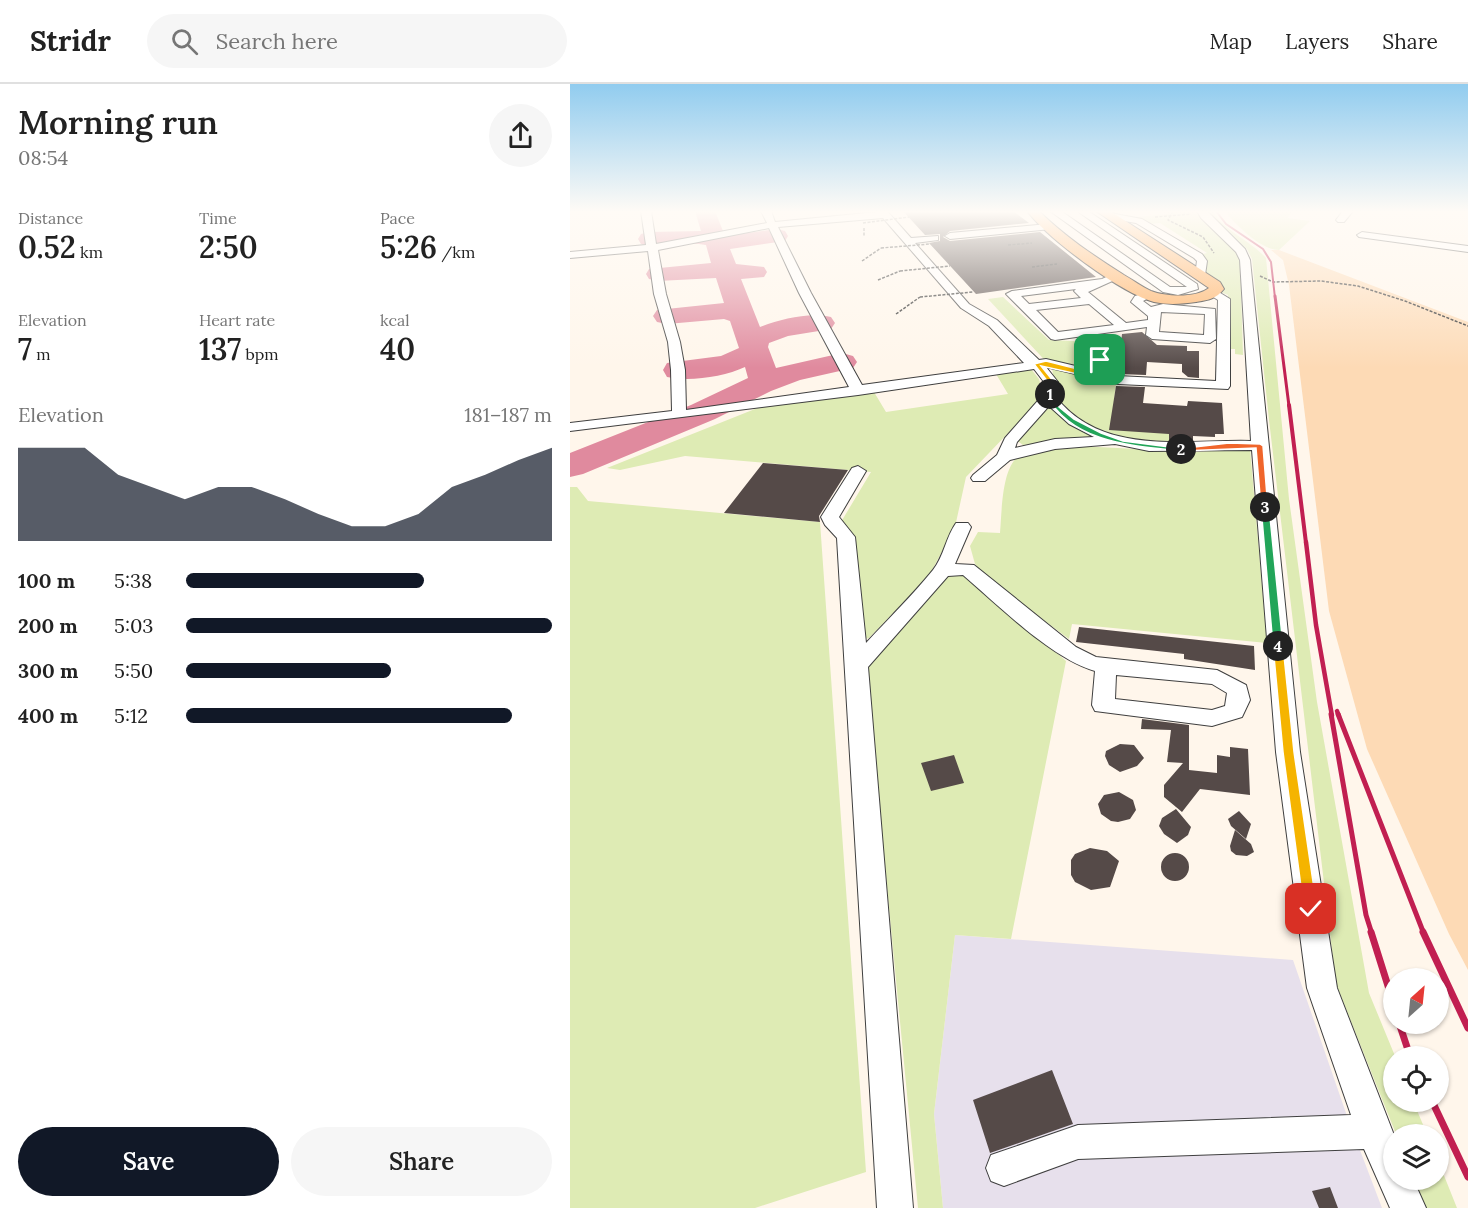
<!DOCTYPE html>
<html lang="en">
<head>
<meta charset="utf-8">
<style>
	:root { --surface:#fff; --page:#f6f6f6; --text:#222; --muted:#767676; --line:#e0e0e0; --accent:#111827 }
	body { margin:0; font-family:Lora,serif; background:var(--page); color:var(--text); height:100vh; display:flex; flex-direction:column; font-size:22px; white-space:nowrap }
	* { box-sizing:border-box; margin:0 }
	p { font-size:20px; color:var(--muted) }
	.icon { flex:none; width:33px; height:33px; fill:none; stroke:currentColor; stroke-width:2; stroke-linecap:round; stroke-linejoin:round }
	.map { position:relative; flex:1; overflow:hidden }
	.sheet { display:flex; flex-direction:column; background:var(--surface); width:570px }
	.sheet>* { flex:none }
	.needle { width:39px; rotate:27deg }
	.buttons { position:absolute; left:813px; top:884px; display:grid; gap:12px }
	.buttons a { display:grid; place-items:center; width:66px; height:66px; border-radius:50%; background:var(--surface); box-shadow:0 2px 4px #0004; font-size:30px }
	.pin { position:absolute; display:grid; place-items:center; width:51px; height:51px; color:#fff; margin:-26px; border-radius:12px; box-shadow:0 3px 9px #0006 }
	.km { position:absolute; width:30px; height:30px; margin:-15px; border-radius:50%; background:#222; color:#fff; font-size:16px; line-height:30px; text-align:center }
	.round { display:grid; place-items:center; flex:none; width:63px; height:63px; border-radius:32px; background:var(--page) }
	.head { display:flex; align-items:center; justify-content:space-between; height:102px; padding:0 18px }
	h1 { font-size:33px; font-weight:600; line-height:45px }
	.stats { display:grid; grid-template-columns:repeat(3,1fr); gap:9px; height:102px; padding:6px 18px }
	.stats div { display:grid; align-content:center }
	.stats b { font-size:30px; font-weight:600 }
	.stats small { font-size:16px; font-weight:400 }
	.stats p { font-size:16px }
	.chart { height:168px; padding:12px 18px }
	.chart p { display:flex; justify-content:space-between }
	.chart svg { width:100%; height:108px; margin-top:6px; fill:var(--accent); opacity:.7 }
	.primary-button { display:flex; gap:12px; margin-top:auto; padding:12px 18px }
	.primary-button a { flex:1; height:69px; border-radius:36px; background:var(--accent); color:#fff; font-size:24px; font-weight:600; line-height:69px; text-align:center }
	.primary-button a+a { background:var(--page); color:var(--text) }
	ul { padding:0 18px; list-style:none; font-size:20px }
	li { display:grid; grid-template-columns:96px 72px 1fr; align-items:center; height:45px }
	li i { height:15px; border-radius:8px; background:var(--accent) }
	header { display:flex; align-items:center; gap:36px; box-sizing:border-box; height:84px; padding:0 30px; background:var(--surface); border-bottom:2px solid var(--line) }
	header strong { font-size:28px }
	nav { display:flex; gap:33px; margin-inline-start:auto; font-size:21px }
	.search { width:420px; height:54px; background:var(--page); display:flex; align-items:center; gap:15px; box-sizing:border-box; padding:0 21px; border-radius:33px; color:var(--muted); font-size:22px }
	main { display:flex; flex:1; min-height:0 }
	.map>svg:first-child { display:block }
</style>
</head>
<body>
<header>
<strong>Stridr</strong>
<div class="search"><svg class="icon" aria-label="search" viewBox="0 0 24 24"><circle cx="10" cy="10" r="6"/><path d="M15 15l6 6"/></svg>Search here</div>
<nav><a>Map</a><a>Layers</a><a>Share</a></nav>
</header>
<main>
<section class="sheet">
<div class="head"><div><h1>Morning run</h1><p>08:54</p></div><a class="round"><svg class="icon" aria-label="share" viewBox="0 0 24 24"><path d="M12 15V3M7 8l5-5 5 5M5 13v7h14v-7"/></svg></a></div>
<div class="stats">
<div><p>Distance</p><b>0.52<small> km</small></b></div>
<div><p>Time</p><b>2:50</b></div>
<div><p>Pace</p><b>5:26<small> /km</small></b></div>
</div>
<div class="stats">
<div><p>Elevation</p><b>7<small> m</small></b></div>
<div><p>Heart rate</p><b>137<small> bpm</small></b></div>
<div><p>kcal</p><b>40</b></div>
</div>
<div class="chart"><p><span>Elevation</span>181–187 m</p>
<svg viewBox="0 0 160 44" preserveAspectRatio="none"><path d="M0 44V6L10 6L20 6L30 17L40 22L50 27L60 22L70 22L80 27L90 33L100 38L110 38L120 33L130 22L140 17L150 11L160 6V44z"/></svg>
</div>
<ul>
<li><b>100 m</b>5:38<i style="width:65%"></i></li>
<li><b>200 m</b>5:03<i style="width:100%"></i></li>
<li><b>300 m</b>5:50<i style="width:56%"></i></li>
<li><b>400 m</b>5:12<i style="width:89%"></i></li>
</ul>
<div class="primary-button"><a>Save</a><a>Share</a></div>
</section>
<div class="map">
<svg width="898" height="1124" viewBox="0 0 898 1124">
	<rect width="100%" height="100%" fill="#fff6eb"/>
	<path fill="#e7e0ec" d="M385 851 723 876 777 1032 812 1124H373L364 1030Z"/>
	<path fill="#deebb4" d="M593 127H628L664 165 670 175 673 271 665 270V265H659L658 211C640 205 634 188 629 171L637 169 590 139 579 140 558 134 597 130Z
		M637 127H642C654 147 680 156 696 174L719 415 747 618 799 909 825 972 824 1017H843L857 1050H826L766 900 699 336 682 175 677 165 639 132Z
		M654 127H723L717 134 740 137 709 166C690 166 666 140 654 127Z
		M433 213 479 256 551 259 544 316 599 350V358H570L535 349 510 336 487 315 482 284 418 215Z
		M461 285 469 295 472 305 464 322 396 393 385 443 359 492 299 554 290 556 271 438 301 388 115 372 50 386 37 384 190 323 304 308 316 328 438 310 426 290Z
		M481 322 542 357H499L453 361 446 356 462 336Z
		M508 362 627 368 680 364 697 559 502 540 499 555 413 491 405 480 400 462 408 448 430 449C432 429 431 379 452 370 469 363 490 364 508 362Z
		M0 403H7L18 417 250 438 296 1088 185 1124H0Z
		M394 487 496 577 441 855 385 851 364 1030 373 1124H348L296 585 375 490Z
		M869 1079 887 1124H856L844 1095H868Z"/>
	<path fill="#fddab5" d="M701 166H709L898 238V886L879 850 797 665 759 527 719 201 713 176Z"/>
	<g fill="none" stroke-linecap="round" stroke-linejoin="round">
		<path fill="#e08a9e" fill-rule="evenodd" d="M125 127H145L155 152 207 145 215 147 218 152 215 157 160 165 166 180 194 183 197 188 194 193 171 195 190 243C211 235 239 228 261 233L265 239 261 245 218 252 199 259 198 263 206 284 272 269 283 272 287 278 283 284 230 296 201 307 145 335 13 390 0 393V369L121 321 178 294 175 283C154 293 119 298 97 293L93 286 97 279 151 272 169 264 160 237 154 235 97 240 87 238 83 232 87 226 154 219 146 194 88 197 79 195 76 190 79 185 141 179 136 161C114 157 92 165 71 160L68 155 71 150 79 148 131 147Z"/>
	</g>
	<path fill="#554a48" d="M333 127H443L459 139 380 147 373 153 380 157 470 148 526 193 406 210 359 159 370 157V150L355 151Z
		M572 248 587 261 617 262V267H629V294L618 293 612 288V280L577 278 576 291 548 290 552 250Z
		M546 302 575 303 573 319 617 322 618 317 652 319 654 350H645V353L623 352V356H599V350L539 346Z
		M193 379 278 386 249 432 250 438 154 429Z
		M509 543 684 562 685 586 614 575V570L506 558Z
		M572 635 619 641V686L647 689V671L660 673V663L678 665 680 711 630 705 612 728 594 713V701L613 679 597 678 601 646 571 645Z
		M550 660 564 661 574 674 567 682 550 688 539 681 535 672 536 667Z
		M384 671 394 699 361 707 351 679Z
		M549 708 563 716 566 726 560 735 548 738 541 737 531 730 528 720 534 711Z
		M606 725 621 743 618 751 607 759 594 750 589 742 592 734Z
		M669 727 681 740 676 755 661 742 658 735Z
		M665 746 681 760 684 768 677 772 666 771 661 767 660 762Z
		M520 764 537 767 549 777 540 803 521 806 505 798 501 791V776L505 770Z
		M591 783a14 14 0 1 1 28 0a14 14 0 1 1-28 0Z
		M482 986 503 1040 420 1069 403 1016Z
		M760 1103 768 1124H749L742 1107Z"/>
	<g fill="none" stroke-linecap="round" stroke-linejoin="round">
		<g stroke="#3f3f3f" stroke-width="2">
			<path id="minor" d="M71 127H81L86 160 197 139 191 127H201L205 138 317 127 341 154 368 152V156L345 159 399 220 427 236 469 276 476 275 548 292 646 297 648 216 637 209 639 207H647L660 215V302L658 305 548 300 476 283 488 298 486 313C533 373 616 355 681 357L670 176 666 168 631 134 627 127H637L675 165 680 176 730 668 767 904 824 1051V1095H843L856 1124H820L794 1065 508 1075 434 1102 421 1097 416 1084 421 1071 508 1041 781 1031 737 904 706 668 682 366 579 367 545 360 485 365 440 376 415 397H403L401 394 403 391 427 371 435 354 472 312 474 298 464 285 288 311 0 347V339L102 327 101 286 98 258 84 210 78 167 0 174V168L76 161ZM313 134 391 224 419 242 454 279 292 301 241 209 208 143ZM199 144 229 209 279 303 116 326 115 286 110 258 96 210 88 166ZM479 322 499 340 524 353 485 355 445 364 447 358Z
				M480 127H491L600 203H617L507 127H518L627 200 628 205 608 211 593 208Z
				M773 127H783L774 138H768L766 136Z
				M540 129 572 135 632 170 637 177 635 191 630 194 625 191 627 177 624 174 566 139 537 134 535 132Z
				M478 140 481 141V145L380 155 375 152 380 149Z
				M792 148 898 162V168L789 153 787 151Z
				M545 189 549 190V194L518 208 556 239 578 236V232L561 218 565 212 578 208 584 211 573 217 581 223 593 220 645 225 646 255 640 259 582 255 576 251 577 243 485 256 481 255 436 210 442 207 532 195ZM506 205 504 207 511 214 459 220 451 212ZM519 220 544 241 488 248 466 226ZM591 228 635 230 634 251 589 248Z
				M288 382 296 387 269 433 285 453 296 559C318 535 342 512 363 486 374 472 376 453 386 439H398L401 443 385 480 404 481 506 563 526 573 647 586 676 601 680 616 672 633 642 642 525 627 522 621 525 587C482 575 428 521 393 491L378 492 298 583 343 1124H307L267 454 255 441 251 433 282 384ZM546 591 642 600 657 609 655 622 642 626 545 615Z"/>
		</g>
		<g stroke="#1d1d1d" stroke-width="2">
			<path id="major" d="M457 127H469C494 152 524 172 554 191 563 196 572 203 581 207 597 213 626 214 639 204L526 127H540L650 198 654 205C646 215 638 216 626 218 613 220 597 221 584 218 551 209 478 155 457 127Z"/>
		</g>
		<path stroke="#2e2e2e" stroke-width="1.5" stroke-dasharray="3 1.5" stroke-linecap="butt" d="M603 127 598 136 633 153 644 169
			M585 133 621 130
			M294 144V153
			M438 161 462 159
			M292 177 311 164
			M462 183 487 180
			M690 192 703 198 751 197 788 202 835 217 898 242
			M308 196 330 187
			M326 230 350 213"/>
		<use href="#minor" fill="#fff" fill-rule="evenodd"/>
		<use href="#major" fill="#feac5c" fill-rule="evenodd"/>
		<path stroke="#c11f51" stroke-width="2" d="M646 127 656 140 693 165 701 178 705 214"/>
		<path stroke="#c11f51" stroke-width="3" d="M705 212 719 322"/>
		<path stroke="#c11f51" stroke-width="4" d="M719 321 736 459"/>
		<path stroke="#c11f51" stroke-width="4.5" d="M736 458 746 541 762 632
			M767 627 769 632"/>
		<path stroke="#c11f51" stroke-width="5" d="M761 630 796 831 802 850
			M768 630 854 850"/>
		<path stroke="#c11f51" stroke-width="7" d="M801 848 824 921
			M853 848 898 944
			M829 939 840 972
			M862 1017 898 1093"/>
		<path stroke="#2e2e2e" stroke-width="1.5" stroke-dasharray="3 1.5" stroke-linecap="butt" d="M293 139 339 133
			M311 164 359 160
			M330 187 380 182
			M350 213 403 208"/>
	</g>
	<linearGradient id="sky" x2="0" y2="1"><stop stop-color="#91ccef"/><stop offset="0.45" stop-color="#fffbf6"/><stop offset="1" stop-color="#fffbf6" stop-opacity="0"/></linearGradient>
	<rect width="898" height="284" fill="url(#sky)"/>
	<path fill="#f5b400" stroke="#fff" stroke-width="1.5" d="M527 275 533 276 521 293 471 282 484 298 483 310 480 312 476 310 478 298 464 280 476 277 519 288Z"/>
	<path fill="#22a559" stroke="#fff" stroke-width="1.5" d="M480 308 489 323 504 335 531 349 553 357 615 365 611 367C563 362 501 359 476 310Z"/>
	<path fill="#f0652b" stroke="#fff" stroke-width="1.5" d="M659 359 690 360 693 362 698 425 691 423 686 364 611 367 607 365Z"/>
	<path fill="#22a559" stroke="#fff" stroke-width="1.5" d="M695 421 699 423 713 562 708 565 703 562 691 423Z"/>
	<path fill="#f5b400" stroke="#fff" stroke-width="1.5" d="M708 559 713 562 724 668 747 825 741 831 734 825 713 668 703 562Z"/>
</svg>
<div class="buttons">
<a><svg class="needle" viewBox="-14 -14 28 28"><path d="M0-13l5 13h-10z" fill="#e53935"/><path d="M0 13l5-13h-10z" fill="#767676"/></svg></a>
<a><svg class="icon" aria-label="locate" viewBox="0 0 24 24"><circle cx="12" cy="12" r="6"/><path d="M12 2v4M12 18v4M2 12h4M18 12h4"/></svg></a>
<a><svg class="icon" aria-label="layers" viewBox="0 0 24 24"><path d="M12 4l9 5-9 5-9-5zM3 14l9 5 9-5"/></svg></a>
</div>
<div class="pin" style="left:530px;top:276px;background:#1e9e55"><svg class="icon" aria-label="arrive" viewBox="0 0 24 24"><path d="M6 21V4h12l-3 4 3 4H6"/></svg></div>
<div class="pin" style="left:741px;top:825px;background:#d93025"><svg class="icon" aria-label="check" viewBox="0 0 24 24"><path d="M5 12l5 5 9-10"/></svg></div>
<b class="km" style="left:480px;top:310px">1</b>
<b class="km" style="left:611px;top:365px">2</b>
<b class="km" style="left:695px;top:423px">3</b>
<b class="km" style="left:708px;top:562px">4</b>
</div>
</main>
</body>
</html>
